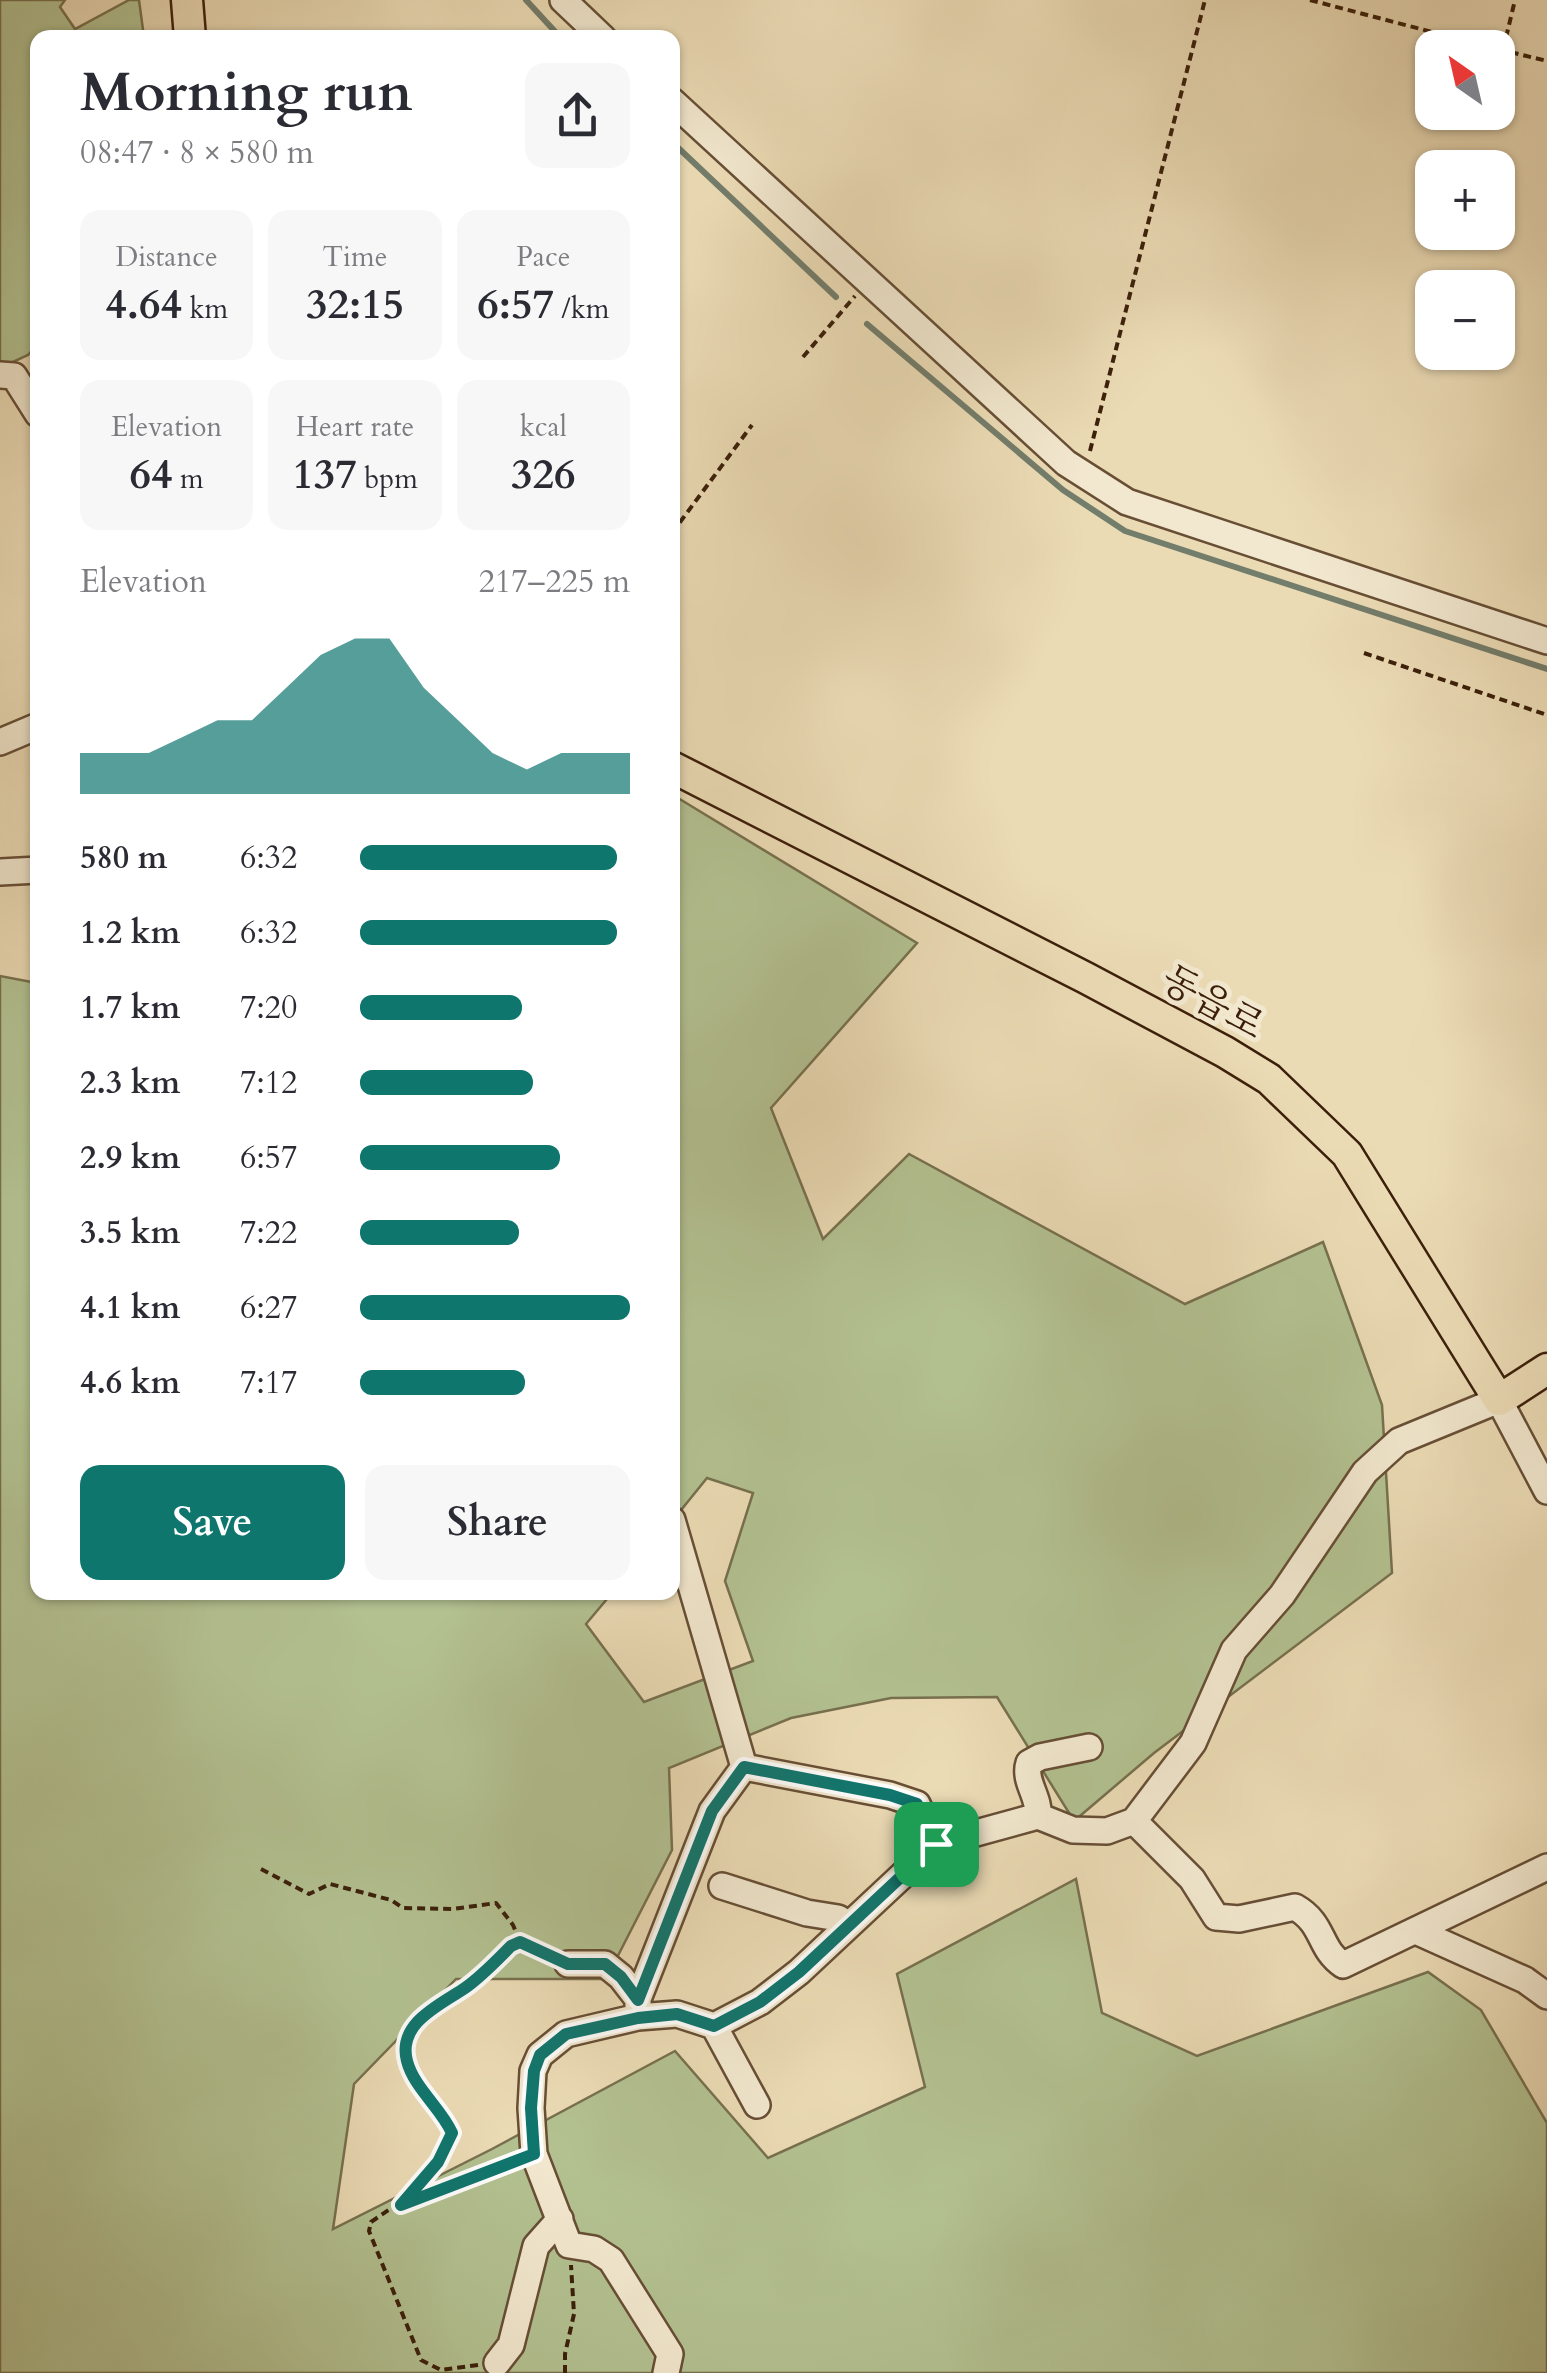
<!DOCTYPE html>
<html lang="en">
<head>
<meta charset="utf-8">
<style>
	:root { --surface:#fff; --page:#f7f7f7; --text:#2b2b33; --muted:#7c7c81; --accent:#0f766e }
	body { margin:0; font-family:Cardo,"Noto Serif KR",serif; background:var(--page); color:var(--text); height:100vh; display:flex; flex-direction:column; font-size:38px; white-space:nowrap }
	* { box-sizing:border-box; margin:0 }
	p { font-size:32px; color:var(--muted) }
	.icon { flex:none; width:55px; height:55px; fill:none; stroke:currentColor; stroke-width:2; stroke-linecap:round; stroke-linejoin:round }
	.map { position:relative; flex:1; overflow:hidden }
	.panel { position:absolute; left:30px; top:30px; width:650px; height:1570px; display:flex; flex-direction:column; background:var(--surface); border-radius:20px; box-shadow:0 2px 8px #0004 }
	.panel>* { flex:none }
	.needle { width:65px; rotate:326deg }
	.controls { position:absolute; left:1415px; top:30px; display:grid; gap:20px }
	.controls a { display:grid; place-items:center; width:100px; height:100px; border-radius:20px; background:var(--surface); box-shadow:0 2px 8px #0004; font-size:50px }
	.pin { position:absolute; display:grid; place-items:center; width:85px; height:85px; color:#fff; margin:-42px; border-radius:20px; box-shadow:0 5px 15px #0006 }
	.round { display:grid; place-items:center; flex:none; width:105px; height:105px; border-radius:20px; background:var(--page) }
	.head { display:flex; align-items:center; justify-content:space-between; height:170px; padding:0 50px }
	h1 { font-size:55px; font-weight:600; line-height:75px }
	.stats { display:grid; grid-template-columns:repeat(3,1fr); gap:15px; height:170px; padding:10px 50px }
	.stats div { display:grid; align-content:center; border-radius:20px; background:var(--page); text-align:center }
	.stats b { font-size:42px; font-weight:600 }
	.stats small { font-size:28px; font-weight:400 }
	.stats p { font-size:28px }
	.chart { height:280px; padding:20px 50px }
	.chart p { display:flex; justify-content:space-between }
	.chart svg { width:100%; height:180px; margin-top:10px; fill:var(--accent); opacity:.7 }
	.action { display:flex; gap:20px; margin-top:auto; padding:20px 50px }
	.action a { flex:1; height:115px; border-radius:20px; background:var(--accent); color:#fff; font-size:40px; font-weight:600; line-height:115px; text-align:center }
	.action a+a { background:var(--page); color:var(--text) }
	ul { padding:0 50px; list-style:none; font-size:32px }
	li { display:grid; grid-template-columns:160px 120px 1fr; align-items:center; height:75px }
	li i { height:25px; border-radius:12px; background:var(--accent) }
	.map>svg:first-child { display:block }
</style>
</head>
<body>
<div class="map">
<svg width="1547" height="2373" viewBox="0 0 1547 2373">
	<rect width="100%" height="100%" fill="#ebdbb5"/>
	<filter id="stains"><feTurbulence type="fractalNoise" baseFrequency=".002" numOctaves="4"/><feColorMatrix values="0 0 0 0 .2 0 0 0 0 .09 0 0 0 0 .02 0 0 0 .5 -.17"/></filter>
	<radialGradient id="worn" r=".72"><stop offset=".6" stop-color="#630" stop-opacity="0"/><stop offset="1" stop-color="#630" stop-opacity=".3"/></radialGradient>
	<path fill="#b3c191" stroke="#77704e" stroke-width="2.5" d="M0 0H65L60 7 75 29 129 0H139L144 37 38 38 37 345 28 355 0 368Z
		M673 795 917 943 771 1108 823 1239 909 1154 1185 1304 1323 1242 1382 1405 1392 1573 1154 1753 1074 1821 997 1697 891 1698 791 1718 669 1768 672 1850 606 1979H456L354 2084 333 2229 492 2149 675 2051 768 2158 925 2087 897 1974 1076 1879 1102 2013 1197 2056 1428 1972 1481 2010 1547 2123V2373H0V976L37 983 38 1592 612 1593 586 1624 644 1702 753 1661 725 1581 753 1493 707 1478 673 1520Z"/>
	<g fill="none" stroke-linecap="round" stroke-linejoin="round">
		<path stroke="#737d6b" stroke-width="6" d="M526 0 561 38
			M672 142 836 297
			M867 324 1063 490 1125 531 1547 669"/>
		<g stroke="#674e35" stroke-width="30">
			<path id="minor" d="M563 0 603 38
				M672 101 1066 463 1127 502 1547 641
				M0 375 14 376 38 414
				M0 742 38 726
				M0 872 38 870
				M672 1520 744 1767
				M744 1767 890 1795 917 1804 936 1844
				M1038 1816C1040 1797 1023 1781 1029 1763L1040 1757 1089 1747
				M1134 1821 1192 1879 1216 1917 1239 1919 1295 1907C1325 1924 1318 1948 1343 1965L1547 1867
				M722 1886 807 1913 838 1918 849 1925
				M1416 1931 1525 1980 1547 1996
				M568 1964H605L621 1977 638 1999
				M638 2017V1999L712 1811 744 1767
				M714 2026 760 2002 799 1972 936 1844 1038 1816 1073 1830 1107 1831 1134 1821 1193 1743 1234 1650 1282 1595 1365 1472 1399 1441 1499 1400 1547 1491
				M497 2363 511 2345 536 2246 560 2219
				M666 2373 670 2354 611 2260 594 2249 569 2245 534 2154 531 2108 533 2071 540 2055 566 2034 638 2017 677 2014 714 2026 757 2105"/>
		</g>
		<g stroke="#3b1f0a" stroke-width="35">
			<path id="major" d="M187 0 190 38
				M672 767 1086 978 1225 1052 1269 1079 1347 1154 1499 1400 1547 1369"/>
		</g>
		<path stroke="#3b1f0a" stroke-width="4" stroke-dasharray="8 5" stroke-linecap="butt" d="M1310 0 1493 48
			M1498 49 1547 61
			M1503 50 1515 0
			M803 357 855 296
			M1090 451 1205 0
			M672 533 752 425
			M1364 653 1547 715
			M261 1869 309 1894 330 1884 391 1900 403 1908 453 1909 496 1903 513 1925 520 1942
			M401 2204 438 2163 452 2133C442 2108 413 2087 407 2060 397 2017 452 1998 478 1977 493 1966 503 1950 520 1942L550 1956
			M478 2365 441 2370 421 2360 369 2231 371 2222 390 2209 515 2161
			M565 2373V2354L574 2314 571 2265"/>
		<use href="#minor" stroke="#f2e8cf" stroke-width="25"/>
		<use href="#major" stroke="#ebdbb5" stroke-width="30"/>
	</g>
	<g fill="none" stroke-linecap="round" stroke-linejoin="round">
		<g stroke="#fff" stroke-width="20">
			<path id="route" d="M744 1767 890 1795 917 1804 936 1844 799 1972 760 2002 714 2026 677 2014 638 2018 566 2034 540 2055 534 2071 531 2108 534 2154 401 2205 438 2162 452 2133C441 2108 414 2088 407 2061 397 2023 440 2005 465 1988 482 1976 496 1961 511 1946L520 1942 568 1964H605L621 1977 638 2000 712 1811Z"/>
		</g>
		<use href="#route" stroke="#0f766e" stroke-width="12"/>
	</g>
	<g text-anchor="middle" stroke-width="10" stroke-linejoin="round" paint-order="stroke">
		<g font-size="38" fill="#3b1f0a" stroke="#f2e8cf">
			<text transform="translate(1213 1002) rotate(29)" y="13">동읍로</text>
		</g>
	</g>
	<rect width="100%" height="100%" filter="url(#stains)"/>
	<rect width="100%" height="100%" fill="url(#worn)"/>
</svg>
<div class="controls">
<a><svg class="needle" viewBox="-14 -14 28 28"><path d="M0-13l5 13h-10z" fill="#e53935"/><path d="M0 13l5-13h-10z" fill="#7c7c81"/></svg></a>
<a>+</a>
<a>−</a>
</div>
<div class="pin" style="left:936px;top:1844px;background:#1e9e55"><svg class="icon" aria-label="arrive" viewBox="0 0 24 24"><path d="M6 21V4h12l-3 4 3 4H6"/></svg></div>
<section class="panel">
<div class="head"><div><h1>Morning run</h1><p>08:47 · 8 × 580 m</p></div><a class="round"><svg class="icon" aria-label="share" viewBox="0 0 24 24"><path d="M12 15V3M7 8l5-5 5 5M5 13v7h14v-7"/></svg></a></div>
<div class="stats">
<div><p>Distance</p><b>4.64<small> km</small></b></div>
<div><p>Time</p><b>32:15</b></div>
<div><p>Pace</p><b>6:57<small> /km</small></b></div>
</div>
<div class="stats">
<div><p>Elevation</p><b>64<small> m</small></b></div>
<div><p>Heart rate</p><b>137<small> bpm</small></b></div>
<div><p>kcal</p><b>326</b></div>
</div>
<div class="chart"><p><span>Elevation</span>217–225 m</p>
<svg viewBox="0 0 160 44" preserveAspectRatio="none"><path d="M0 44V34L10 34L20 34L30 30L40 26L50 26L60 18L70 10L80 6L90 6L100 18L110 26L120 34L130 38L140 34L150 34L160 34V44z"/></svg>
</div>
<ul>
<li><b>580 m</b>6:32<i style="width:95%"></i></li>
<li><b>1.2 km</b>6:32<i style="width:95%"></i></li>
<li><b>1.7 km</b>7:20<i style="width:60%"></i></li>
<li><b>2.3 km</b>7:12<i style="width:64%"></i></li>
<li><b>2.9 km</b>6:57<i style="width:74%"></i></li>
<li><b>3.5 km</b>7:22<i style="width:59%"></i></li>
<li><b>4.1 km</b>6:27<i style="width:100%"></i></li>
<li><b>4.6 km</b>7:17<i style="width:61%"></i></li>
</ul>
<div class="action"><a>Save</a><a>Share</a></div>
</section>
</div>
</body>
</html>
